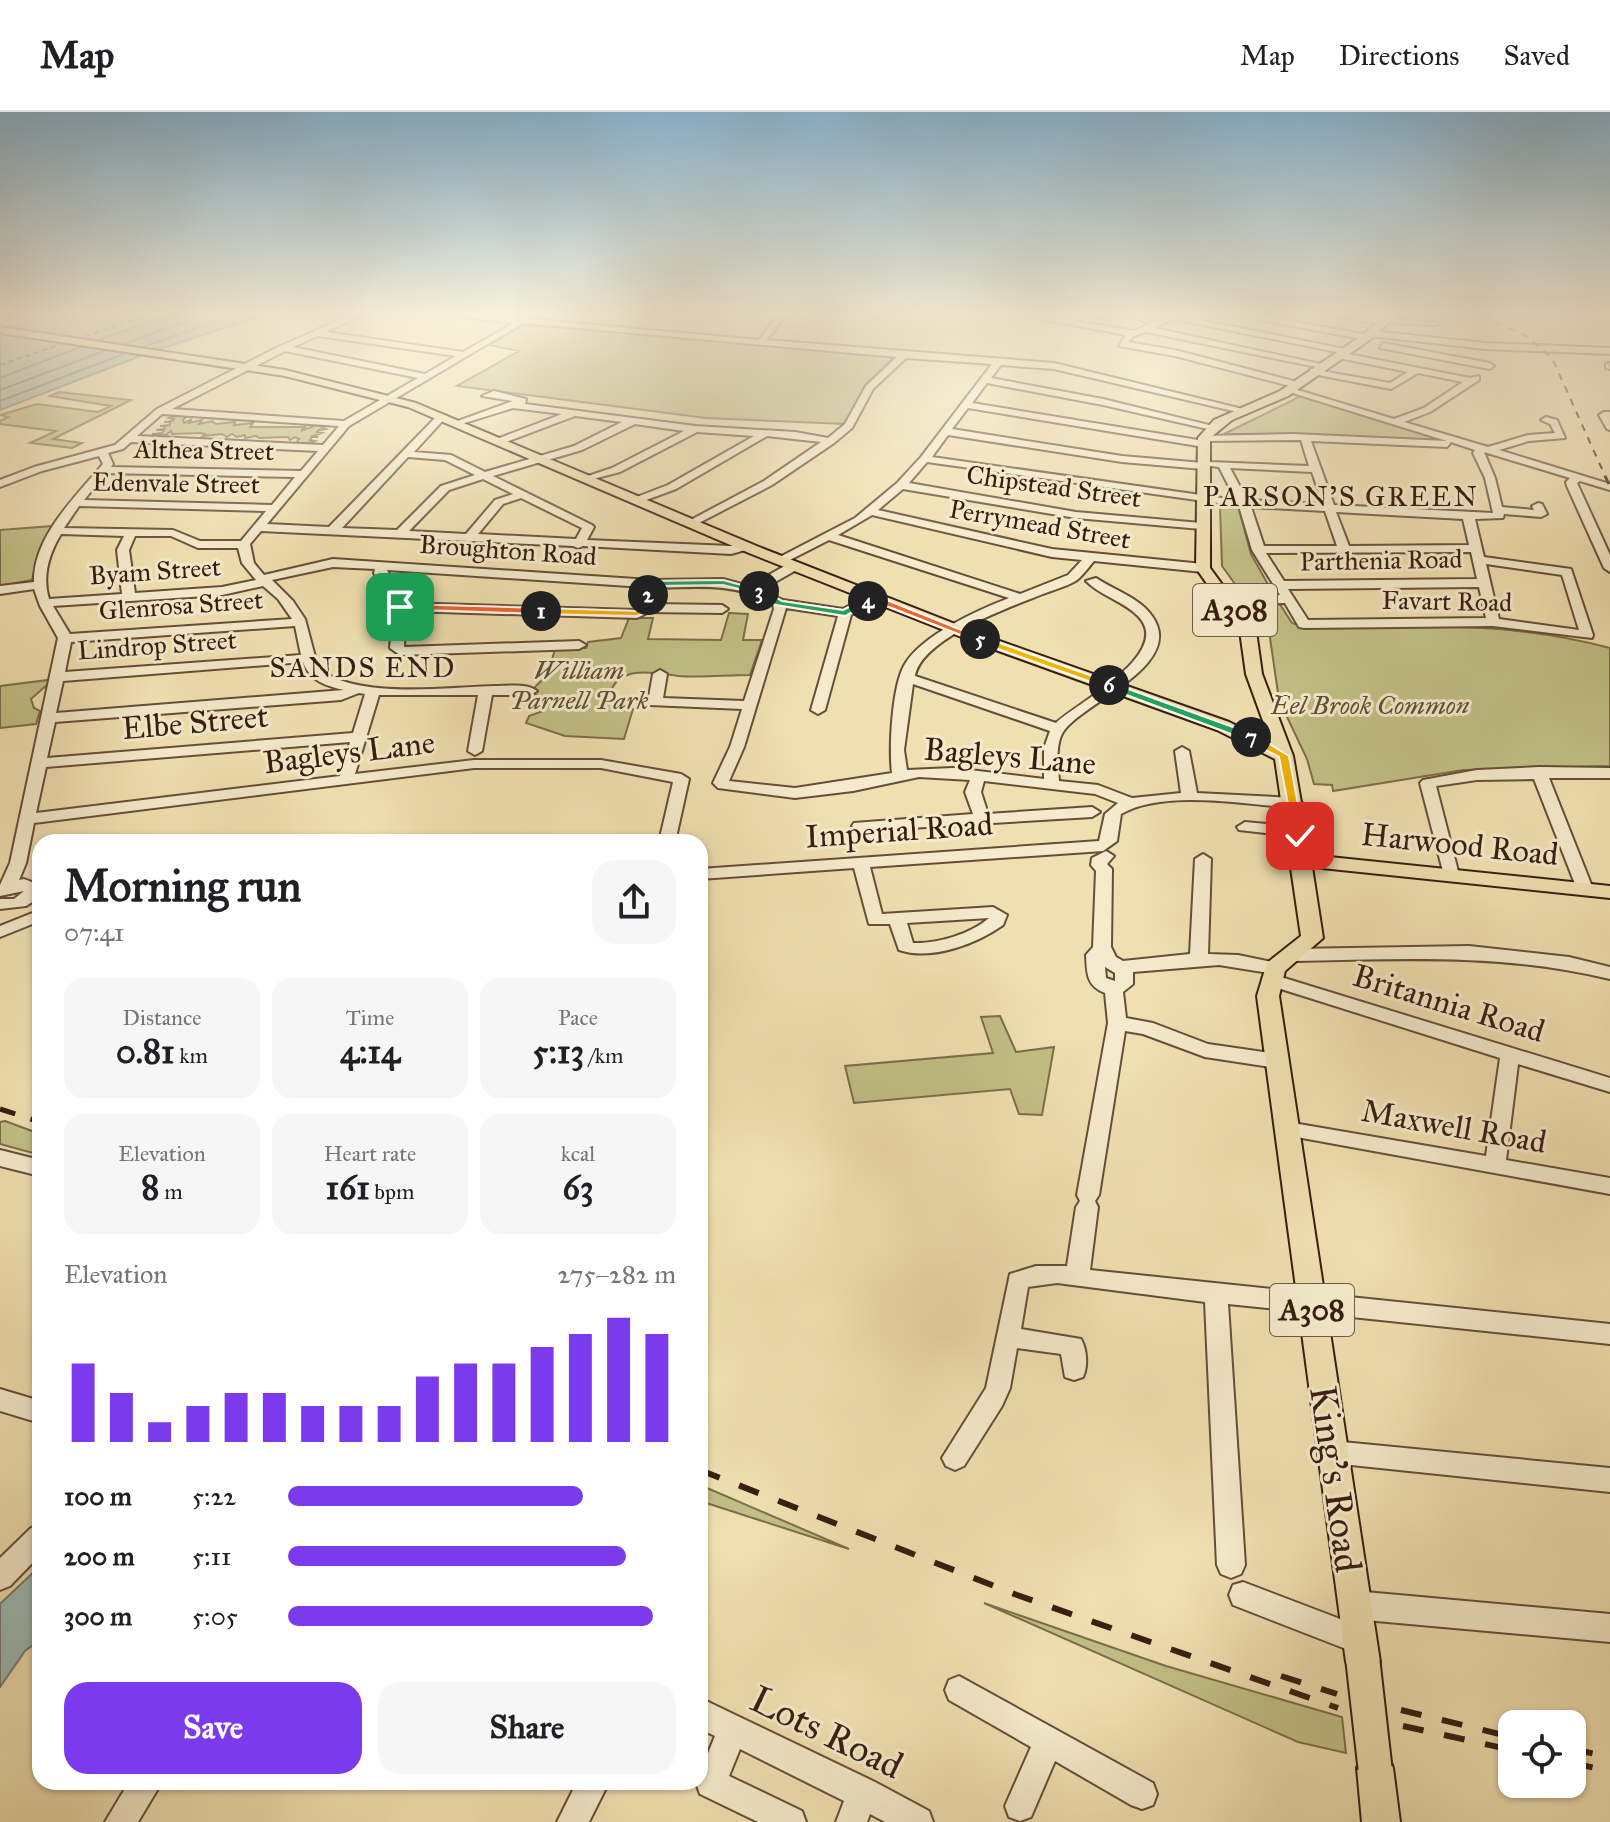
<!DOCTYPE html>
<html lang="en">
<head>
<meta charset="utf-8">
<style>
	:root { --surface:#fff; --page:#f6f6f6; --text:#202124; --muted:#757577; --line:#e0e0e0; --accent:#7c3aed }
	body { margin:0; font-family:"IM FELL Great Primer",serif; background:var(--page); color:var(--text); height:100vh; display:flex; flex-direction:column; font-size:30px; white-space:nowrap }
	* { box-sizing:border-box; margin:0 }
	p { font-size:26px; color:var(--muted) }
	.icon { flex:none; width:44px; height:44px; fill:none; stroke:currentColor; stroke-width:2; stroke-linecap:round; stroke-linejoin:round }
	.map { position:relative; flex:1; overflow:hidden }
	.details { position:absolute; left:32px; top:722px; width:676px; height:956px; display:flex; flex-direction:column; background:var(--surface); border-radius:24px; box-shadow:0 2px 6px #0004 }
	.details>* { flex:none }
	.fabs { position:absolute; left:1498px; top:1598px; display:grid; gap:16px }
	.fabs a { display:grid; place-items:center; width:88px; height:88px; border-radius:16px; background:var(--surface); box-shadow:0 2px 6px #0004; font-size:40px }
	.pin { position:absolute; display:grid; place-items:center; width:68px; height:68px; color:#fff; margin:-34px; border-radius:16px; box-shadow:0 4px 12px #0006 }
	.km { position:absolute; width:40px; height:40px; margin:-20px; border-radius:50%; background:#222; color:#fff; font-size:22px; line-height:40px; text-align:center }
	.round { display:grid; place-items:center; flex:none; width:84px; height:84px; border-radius:24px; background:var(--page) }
	.summary { display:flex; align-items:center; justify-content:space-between; height:136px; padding:0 32px }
	h1 { font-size:44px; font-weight:700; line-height:60px }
	.figures { display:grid; grid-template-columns:repeat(3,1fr); gap:12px; height:136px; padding:8px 32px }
	.figures div { display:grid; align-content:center; border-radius:20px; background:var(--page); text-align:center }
	.figures b { font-size:34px; font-weight:700 }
	.figures small { font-size:22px; font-weight:400 }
	.figures p { font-size:22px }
	.chart { height:224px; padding:16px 32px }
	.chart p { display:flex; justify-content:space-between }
	.chart svg { width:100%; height:144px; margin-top:8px; stroke:var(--accent); stroke-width:6 }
	.primary-button { display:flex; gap:16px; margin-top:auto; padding:16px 32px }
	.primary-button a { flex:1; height:92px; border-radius:24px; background:var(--accent); color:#fff; font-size:32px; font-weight:700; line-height:92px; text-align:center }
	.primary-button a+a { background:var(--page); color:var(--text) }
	ul { padding:0 32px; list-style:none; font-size:26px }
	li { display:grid; grid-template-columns:128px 96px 1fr; align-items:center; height:60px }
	li i { height:20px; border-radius:10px; background:var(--accent) }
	header { display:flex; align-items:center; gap:48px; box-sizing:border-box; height:112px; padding:0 40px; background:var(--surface); border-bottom:2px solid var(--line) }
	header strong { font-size:38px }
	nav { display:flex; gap:44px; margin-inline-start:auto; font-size:28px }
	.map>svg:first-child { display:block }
</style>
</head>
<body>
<header>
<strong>Map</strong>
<nav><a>Map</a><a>Directions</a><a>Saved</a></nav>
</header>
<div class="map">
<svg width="1610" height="1710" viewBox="0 0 1610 1710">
	<rect width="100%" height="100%" fill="#f0e0b1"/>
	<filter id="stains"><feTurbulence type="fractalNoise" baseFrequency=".0025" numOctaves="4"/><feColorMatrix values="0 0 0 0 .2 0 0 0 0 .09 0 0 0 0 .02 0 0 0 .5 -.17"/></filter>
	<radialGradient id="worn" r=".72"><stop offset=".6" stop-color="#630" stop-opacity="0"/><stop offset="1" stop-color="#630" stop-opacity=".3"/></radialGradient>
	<path fill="#c2c086" stroke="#7c6e4b" stroke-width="2" d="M1019 200H1174L1153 212 1118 205 1105 208 1085 204 1075 210Z
		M524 213 800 233 894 245 865 273 846 312 706 306 457 274 519 239 489 233Z
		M59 280 131 288 53 327 82 331 72 336 30 331 56 319 0 312V309L8 305 0 303 37 292 98 300 111 294 50 284Z
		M1301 284 1442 327 1445 329 1224 322Z
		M178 303H188L183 308 184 311 192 307 189 311 202 308 199 312 212 309 216 312 235 310 234 313 253 311 250 315H305L301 319 319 312 332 313 320 314 326 317 319 318 317 320 322 321 313 324 318 325H312L310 328 315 329 306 332 311 333 295 332 299 327 295 325 290 328 288 325 259 326 256 324 245 326V323L237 325 232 322 227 325 222 322 203 324 205 322 201 321 172 322 171 319 166 323 152 322 162 321 164 318H156L164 317 165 314H160L170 313V310H164L172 309 174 307 169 306Z
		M1220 394H1238L1251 442 1274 483H1243L1222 454Z
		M53 414 38 443 32 468 0 474V418Z
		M1249 490 1279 491 1292 511 1307 516C1413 515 1508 508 1610 536V654L1463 658 1333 679 1332 673 1314 672 1307 647 1279 588 1269 519Z
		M729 501 748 502 743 528H762L750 563C726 563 701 566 678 564 656 561 618 552 610 582L616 591 633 597 624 627 565 624 526 611 529 604 543 599 549 592 546 586 529 581 548 562 555 537 586 536 588 530 621 526 629 506H653L648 527 721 528Z
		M48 568V572L31 587 34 596 40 599 36 612 0 616V574Z
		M1000 904 1016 940 1054 935 1042 1003 1019 1002 1010 977 854 991 845 954 993 941 981 905Z
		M5 1009 40 1022V1043L0 1032V1010Z
		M700 1373 849 1437 700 1389Z
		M984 1491 1166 1554 1342 1605 1346 1641 1298 1630Z"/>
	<path fill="#9dbbb5" stroke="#747c73" stroke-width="2" d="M53 200H273L151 240 0 298V219Z
		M40 1454V1528L25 1539 0 1575V1492Z"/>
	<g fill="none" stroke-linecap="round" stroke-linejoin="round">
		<path stroke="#6a6c62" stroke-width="2" d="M99 228 176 200
			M123 232 213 200
			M143 235 244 200
			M0 266 80 235
			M0 278 104 239
			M0 289 124 242"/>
		<path stroke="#564c42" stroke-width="2" stroke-dasharray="5 4" stroke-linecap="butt" d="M77 227 160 200
			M0 253 67 230"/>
		<g stroke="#654e38" stroke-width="4">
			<path id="minor" d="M357 200H368L326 220 463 240 514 211 421 200H453L759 228 780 200H788L767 228 1054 251 1251 299 1246 302 1054 257 1001 253 991 266 1103 287 1217 315 1212 318 1103 293 987 271 972 291 1204 329 1199 326 1200 324 1293 322 1447 329 1283 278 1291 276 1394 307 1424 296 1463 270 1418 261 1391 277 1313 262 1310 257 1390 271 1408 260 1334 245 1337 240 1173 207 1154 216 1325 253 1321 256 1146 220 1134 224 1128 230 1175 238 1297 270 1294 275 1175 244 1119 234 1126 223 1004 200H1023L1134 219 1175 200H1186L1180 204 1345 237 1343 241 1470 266 1479 264V268L1430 300 1404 310 1488 335 1528 323 1555 321 1550 312 1541 308 1546 305 1557 308 1565 326 1529 329 1499 338 1610 372V378L1580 369 1577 371 1610 443V460L1604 456 1567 374 1566 370 1570 366 1484 340 1495 366 1502 395 1534 398 1532 394 1538 391 1542 392 1547 402 1541 405 1504 402 1503 406 1475 407 1484 445 1571 457 1593 523 1592 526 1493 514 1304 516 1299 515 1285 491 1226 492 1220 488 1226 484 1280 483 1252 438 1239 394 927 350 909 371 1076 400 1201 411 1207 414 1201 417 1076 406 903 377 878 398 1052 437 1203 452 1209 456 1203 460 1094 449C1089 455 1083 463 1077 468 1068 474 1053 478 1043 482 1010 495 922 526 915 564L1056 611C1077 591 1175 541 1138 504 1123 489 1101 484 1086 469L1096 466C1114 478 1140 486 1152 504 1187 553 1083 590 1063 620 1055 633 1058 654 1059 669L1098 673 1132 686 1181 681 1175 639 1182 635 1189 639 1197 681 1294 686 1302 691 1294 696C1245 692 1163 677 1121 702L1117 729 1103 739 870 755 882 802 993 795 1007 803 1003 813C976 832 932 849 899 838L890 812H869L854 756 700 767V757L1099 729 1105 702 1118 691 1095 682 984 669 981 680 988 702 1092 695 1100 700 1092 705 860 719 852 714 854 711 973 702 965 680 970 668 919 665 853 679 795 686 718 676 713 671 730 635 742 597 650 593 648 590 653 562 660 558 667 562 663 586 744 589 774 497 773 493C739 470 695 475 656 476L651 492 722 493 728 497 722 501 649 500 637 506 406 499 404 535 579 529 586 533 579 537 400 543 390 536 394 495 374 461 375 457 333 455 272 468 293 489 305 507 318 556C358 588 445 575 495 574 508 574 527 571 537 579L530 583H492L482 639 475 643 468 639 478 583H379L355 662 474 648H601L681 662 689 667 675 730H659L673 670 601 656H474L34 711 26 751 19 768 24 767 40 773V785L26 794 0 797V787H14L24 779 0 784V773L10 751 58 526 40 494 34 477 0 482V474L34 470C33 425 76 384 103 352L99 344 42 359 0 375V368L34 355 115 333 157 297 276 236ZM523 211 897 245 866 274 845 312 828 326 795 320 695 314 525 292 526 287 494 279 482 284 513 289 458 309V313L513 296 562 302 497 327V331L501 332 575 304 622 310 574 334 485 360 451 343 414 340 447 304 439 302 329 415 267 412 349 314ZM318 224 456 244 425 262 293 235ZM285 239 418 266 344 309 172 297ZM906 246 992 252 921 345 897 371 855 406 774 448 784 451 829 428 1009 486C978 498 922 523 905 552 892 573 889 636 892 661L795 676 729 669 744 635 786 496 838 504 811 598 818 602 825 598 851 503 879 486 869 483 843 497 783 488 761 478 798 457V451H790L749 474 723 467 651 468 333 447 264 463 254 451 250 432 261 419 573 434 578 436 583 434 731 442 749 437V433L731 434 587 428 594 415 592 413 493 364 582 338 635 312 684 319 612 356 585 365V369L620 360 697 320 754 324 668 373 634 386V390L638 391 676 377 767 324 821 330 764 369 685 411 695 413 772 373 834 331 852 316 873 277ZM968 296 1204 335 1209 332 1204 329 1301 328 1309 354 1210 350V354L1219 355 1236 388 932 345 948 323 1122 350 1203 357 1208 354 1203 351 1122 344 952 317ZM162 302 339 314 323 333 137 324ZM1311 329 1447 335 1451 330 1475 338 1473 341 1485 366 1493 401 1334 393ZM131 330 318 339 301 359 111 355 113 352 108 341 123 337ZM408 345 445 348 475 363 441 374 397 418 342 416ZM1230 356 1312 360 1323 392 1247 388ZM106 361 295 365 272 393 84 388ZM483 367 513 382 495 388 466 422 409 419 449 378ZM521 386 582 416 576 427 478 422 503 392ZM79 394 266 399 241 429H200L173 418 64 416ZM1251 395 1325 399 1337 434H1264ZM1336 400 1463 407 1469 433 1349 434ZM872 403 1052 445 1082 448 1068 463 1020 482 838 423ZM61 422 124 424 117 438 122 482 49 487C42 464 49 442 61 422ZM135 424H171L198 436H238L242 451 256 468 222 475 135 481 129 438ZM1471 440 1477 467 1284 469 1266 441ZM1486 452 1562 463 1579 518 1499 507ZM387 458 644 475 636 498 404 491ZM263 474 278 487 292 507 70 522 53 494 222 483ZM1479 475 1486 506 1308 508 1288 477ZM295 514 301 543 65 560 71 530ZM303 550C310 569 326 574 344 578L56 601 63 569ZM913 572 1050 619 1044 636V667L953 656 907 658 904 638ZM359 581 365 582 353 621 47 646 55 610 341 588ZM350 630 340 664 36 701 46 655ZM989 806C971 822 937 832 913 831L907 811Z
				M1314 200H1333L1384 208 1388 206 1440 211 1436 213 1389 211 1385 213Z
				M1514 200H1584L1580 202Z
				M1253 202 1368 223 1372 219 1485 231 1610 236V242L1485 237 1371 224 1367 228 1250 206Z
				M1383 231 1490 251 1494 254 1490 257 1380 236Z
				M1609 251 1610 257 1606 256V252Z
				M1604 300H1610V318L1607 317 1599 303Z
				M1539 655 1610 656V666H1549L1593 777 1591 781 1585 782 1577 777 1534 667 1477 668 1436 674 1459 763 1457 767H1445L1420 671 1423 668 1477 658Z
				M1245 710 1299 715 1307 720 1299 725 1239 718 1237 715Z
				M1106 739 1114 744 1107 752 1112 757 1111 835 1116 845 1123 849 1190 842 1195 747 1203 742 1211 747 1208 842 1238 843 1281 852 1284 856 1275 862 1219 853 1133 860V872L1123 880 1126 906 1153 911 1208 932 1277 942 1284 944 1287 949 1284 954 1277 956 1205 945 1143 922 1125 919 1099 1083 1095 1089 1098 1095 1090 1158 1610 1212V1232L1228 1192 1245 1453 1241 1462 1231 1466 1221 1462 1217 1453 1205 1190 1057 1171 1028 1175 1021 1217 1081 1227C1087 1238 1088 1254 1083 1265L1074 1268 1065 1265 1061 1242 1017 1236 1010 1276 1002 1294 964 1354 955 1358 946 1354 942 1346 986 1276 1010 1162 1036 1154H1067L1076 1095 1080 1089 1077 1083 1108 911 1105 881C1086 874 1087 860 1086 843L1093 835 1096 759 1091 753 1092 746ZM1105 855 1115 861V869L1106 866Z
				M40 798V809L0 825V814Z
				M1469 834 1569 845 1610 855V867C1504 841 1400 847 1292 849L1283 843 1292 837Z
				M1271 862 1610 966V980L1518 952 1506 1048 1610 1066V1082L1280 1022 1277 1017 1280 1012 1287 1010 1486 1044 1500 946 1265 872 1262 868 1265 864Z
				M0 1038 40 1048V1064L0 1054Z
				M0 1277 40 1289V1311L0 1299Z
				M1332 1329 1610 1356V1380L1332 1351 1323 1348 1319 1340 1323 1332Z
				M40 1412V1443L10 1474 0 1478V1446L31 1416Z
				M1243 1470 1369 1518 1373 1528 1369 1538 1359 1542 1233 1493 1229 1483 1233 1473Z
				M1354 1479 1610 1502V1530L1354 1507 1344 1503 1340 1493 1344 1483Z
				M959 1564 1153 1671 1157 1682 1153 1693 1142 1697 1131 1693 1055 1649 1031 1705 1020 1709 1009 1705 1005 1694 1031 1635 949 1588 945 1578 949 1568Z
				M700 1586 875 1670 929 1699 933 1710H885L870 1702 867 1710H836L844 1689 740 1637 729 1664 802 1699 806 1710H758L700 1682 696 1671 700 1670V1661L715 1624 700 1617Z
				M129 1670H162L138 1710H105Z
				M577 1670H609L589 1710H557Z"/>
		</g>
		<g stroke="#371d10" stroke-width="4">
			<path id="major" d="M1389 200H1400L1371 227 1288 284 1232 308 1210 326V456L1256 519 1262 562 1293 644 1310 743 1610 774V786L1312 755 1323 826 1285 859 1279 884 1380 1550 1375 1562 1363 1567 1351 1562 1346 1550 1257 884 1267 851 1301 824 1275 647 1217 618 979 532 749 441 408 295 285 264 0 221V215L285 258 416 291 759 435 991 526 1229 610 1271 631 1246 562 1240 519 1196 456 1198 326 1214 308 1280 279 1364 222Z
				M1375 1638 1388 1643 1393 1656 1400 1710H1362L1357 1656 1362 1643Z"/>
		</g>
		<use href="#minor" fill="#f5ebcc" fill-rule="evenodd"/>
		<use href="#major" fill="#f0e0b1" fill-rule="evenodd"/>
		<path stroke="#371d10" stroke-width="2" stroke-dasharray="7 7" stroke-linecap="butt" d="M1470 200 1525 223 1552 246 1606 366"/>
		<path stroke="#371d10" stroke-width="3" stroke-dasharray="9 9" stroke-linecap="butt" d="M1605 364 1610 374"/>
		<path stroke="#371d10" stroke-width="5" stroke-dasharray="16 16" stroke-linecap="butt" d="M0 997 40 1010"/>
		<path stroke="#371d10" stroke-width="6" stroke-dasharray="21 21" stroke-linecap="butt" d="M700 1358 1017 1483 1338 1596
			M1281 1564 1337 1582
			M1401 1598 1512 1625
			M1403 1614 1512 1638
			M1572 1637 1610 1645
			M1572 1651 1610 1659"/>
		<g stroke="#371d10" stroke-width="37" stroke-linecap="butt">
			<path id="major-bridge" d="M1363 1550 1375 1656"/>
		</g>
		<use href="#major-bridge" stroke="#f0e0b1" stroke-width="33"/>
	</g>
	<linearGradient id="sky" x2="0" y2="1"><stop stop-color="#8ab7d4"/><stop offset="0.46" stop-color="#f8f1dc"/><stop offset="1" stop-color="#f8f1dc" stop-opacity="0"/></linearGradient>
	<rect width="1610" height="439" fill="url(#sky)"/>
	<path fill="#f0652b" stroke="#fff" stroke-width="2" d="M400 492 541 496 546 499 541 502 397 497Z"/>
	<path fill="#f5b400" stroke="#fff" stroke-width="2" d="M645 481 652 483 648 500 637 504 541 502 537 499 541 496 637 499Z"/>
	<path fill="#22a559" stroke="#fff" stroke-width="2" d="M723 468 763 479 759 482 723 473 655 474 651 484 644 483 647 472 651 469Z"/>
	<path fill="#22a559" stroke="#fff" stroke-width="2" d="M755 477H762L782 489 843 498 865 487 872 489 845 504 776 493 755 481Z"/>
	<path fill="#f0652b" stroke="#fff" stroke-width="2" d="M870 484H877L984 527 976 529 874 489 865 490V487Z"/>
	<path fill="#f5b400" stroke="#fff" stroke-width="2" d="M980 524 1112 571 1114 573 1105 575 976 529Z"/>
	<path fill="#22a559" stroke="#fff" stroke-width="2" d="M1109 570 1255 623 1256 625 1247 628 1105 575Z"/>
	<path fill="#f5b400" stroke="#fff" stroke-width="2" d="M1247 623H1255L1289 644 1304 726 1294 724 1279 645 1247 628Z"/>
	<g text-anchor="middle" stroke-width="6" stroke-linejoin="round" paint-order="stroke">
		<g font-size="26" fill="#371d10" stroke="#f5ebcc">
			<text transform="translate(204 338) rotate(1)" y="9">Althea Street</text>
			<text transform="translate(176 371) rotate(1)" y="9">Edenvale Street</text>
			<text transform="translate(1054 374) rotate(8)" y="9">Chipstead Street</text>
			<text transform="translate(1040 412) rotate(10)" y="9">Perrymead Street</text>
			<text transform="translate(508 438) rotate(4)" y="9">Broughton Road</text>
			<text transform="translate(1381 448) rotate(-1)" y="9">Parthenia Road</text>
			<text transform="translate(155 459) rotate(-4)" y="9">Byam Street</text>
			<text transform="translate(1447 489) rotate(1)" y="9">Favart Road</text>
			<text transform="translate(181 493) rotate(-4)" y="9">Glenrosa Street</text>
			<text transform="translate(157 533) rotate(-4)" y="9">Lindrop Street</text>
		</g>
		<g font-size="26" font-style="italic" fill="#614e33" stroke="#f5ebcc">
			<text x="579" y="567">William<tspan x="579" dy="30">Parnell Park</tspan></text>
			<text x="1370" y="602">Eel Brook Common</text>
		</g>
		<g font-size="28" letter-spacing="2" fill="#371d10" stroke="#f5ebcc">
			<text x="1341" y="394">PARSON'S GREEN</text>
			<text x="363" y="565">SANDS END</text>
		</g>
		<g fill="#f5ebcc" stroke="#705b48" stroke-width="2">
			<rect x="1193" y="472" width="84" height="52" rx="6"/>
			<rect x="1270" y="1172" width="84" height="52" rx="6"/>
		</g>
		<g font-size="30" font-weight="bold" fill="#371d10">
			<text x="1235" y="508">A308</text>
			<text x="1312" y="1208">A308</text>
		</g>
		<g font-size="32" fill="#371d10" stroke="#f5ebcc">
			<text transform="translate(195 610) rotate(-5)" y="11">Elbe Street</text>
			<text transform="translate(349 640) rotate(-7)" y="11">Bagleys Lane</text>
			<text transform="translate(1010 644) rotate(5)" y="11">Bagleys Lane</text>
			<text transform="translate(899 718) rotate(-4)" y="11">Imperial Road</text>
			<text transform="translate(1460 732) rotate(6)" y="11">Harwood Road</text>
			<text transform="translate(1449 891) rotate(17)" y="11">Britannia Road</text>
			<text transform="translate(1454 1014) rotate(10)" y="11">Maxwell Road</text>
		</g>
		<g font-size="38" fill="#371d10" stroke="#f5ebcc">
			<text transform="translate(1336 1367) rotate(82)" y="13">King's Road</text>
			<text transform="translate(827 1620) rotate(26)" y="13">Lots Road</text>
		</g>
	</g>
	<rect width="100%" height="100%" filter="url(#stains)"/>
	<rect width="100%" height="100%" fill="url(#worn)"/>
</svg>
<div class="fabs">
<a><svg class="icon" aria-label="locate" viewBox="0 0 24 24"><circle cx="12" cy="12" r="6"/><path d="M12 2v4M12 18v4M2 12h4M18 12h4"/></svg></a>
</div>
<div class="pin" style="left:400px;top:495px;background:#1e9e55"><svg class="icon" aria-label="arrive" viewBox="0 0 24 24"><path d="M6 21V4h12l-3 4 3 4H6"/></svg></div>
<div class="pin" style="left:1300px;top:724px;background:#d93025"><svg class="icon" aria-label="check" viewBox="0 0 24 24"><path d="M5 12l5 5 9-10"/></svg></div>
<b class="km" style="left:541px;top:499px">1</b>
<b class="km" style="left:648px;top:483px">2</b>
<b class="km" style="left:759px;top:479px">3</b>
<b class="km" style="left:868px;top:489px">4</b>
<b class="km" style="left:980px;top:527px">5</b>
<b class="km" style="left:1109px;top:573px">6</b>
<b class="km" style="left:1251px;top:625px">7</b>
<section class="details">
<div class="summary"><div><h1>Morning run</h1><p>07:41</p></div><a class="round"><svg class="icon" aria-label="share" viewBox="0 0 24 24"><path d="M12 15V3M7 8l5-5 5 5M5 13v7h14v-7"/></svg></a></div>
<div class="figures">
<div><p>Distance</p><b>0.81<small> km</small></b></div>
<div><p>Time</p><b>4:14</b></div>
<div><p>Pace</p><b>5:13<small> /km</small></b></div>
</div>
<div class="figures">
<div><p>Elevation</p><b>8<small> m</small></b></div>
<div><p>Heart rate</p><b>161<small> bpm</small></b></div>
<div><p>kcal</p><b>63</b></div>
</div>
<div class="chart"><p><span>Elevation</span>275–282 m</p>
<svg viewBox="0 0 160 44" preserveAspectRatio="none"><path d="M5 44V20M15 44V29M25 44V38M35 44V33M45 44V29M55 44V29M65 44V33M75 44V33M85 44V33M95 44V24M105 44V20M115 44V20M125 44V15M135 44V11M145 44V6M155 44V11"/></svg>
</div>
<ul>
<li><b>100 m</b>5:22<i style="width:76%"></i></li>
<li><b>200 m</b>5:11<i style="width:87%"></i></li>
<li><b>300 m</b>5:05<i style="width:94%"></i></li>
</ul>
<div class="primary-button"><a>Save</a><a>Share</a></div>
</section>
</div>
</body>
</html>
